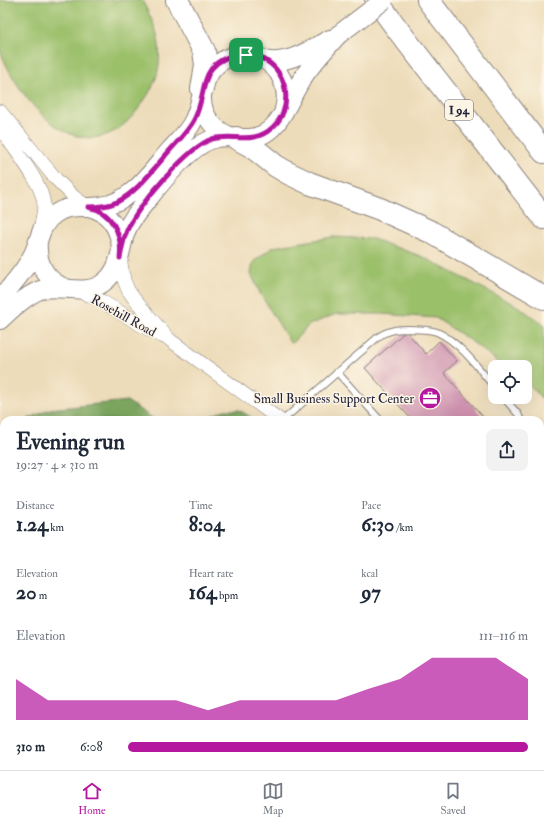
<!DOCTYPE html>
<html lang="en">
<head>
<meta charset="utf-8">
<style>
	:root { --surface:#fff; --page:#f2f2f3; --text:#1f2937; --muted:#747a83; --line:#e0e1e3; --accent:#b5179e }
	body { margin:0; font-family:"IM FELL Double Pica",serif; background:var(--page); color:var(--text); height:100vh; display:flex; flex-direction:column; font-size:15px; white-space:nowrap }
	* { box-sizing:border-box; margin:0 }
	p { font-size:13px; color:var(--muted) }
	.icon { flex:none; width:22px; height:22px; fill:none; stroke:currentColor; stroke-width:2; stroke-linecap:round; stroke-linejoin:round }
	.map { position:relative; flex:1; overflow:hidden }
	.side { position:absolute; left:0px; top:416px; width:544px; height:354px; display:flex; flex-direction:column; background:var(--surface); border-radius:12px 12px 0 0; box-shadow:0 4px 16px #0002 }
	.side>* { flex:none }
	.fabs { position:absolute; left:488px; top:360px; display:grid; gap:8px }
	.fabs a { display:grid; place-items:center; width:44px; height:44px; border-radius:8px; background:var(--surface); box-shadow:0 4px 16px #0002; font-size:20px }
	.pin { position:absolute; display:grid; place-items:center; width:34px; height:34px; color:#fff; margin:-17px; border-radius:8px; box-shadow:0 2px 6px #0006 }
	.round { display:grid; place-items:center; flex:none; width:42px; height:42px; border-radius:8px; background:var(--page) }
	.headline { display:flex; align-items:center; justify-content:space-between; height:68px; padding:0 16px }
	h1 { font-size:22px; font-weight:700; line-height:30px }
	.metrics { display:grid; grid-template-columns:repeat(3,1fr); gap:6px; height:68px; padding:4px 16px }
	.metrics div { display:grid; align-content:center }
	.metrics b { font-size:20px; font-weight:700 }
	.metrics small { font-size:11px; font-weight:400 }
	.metrics p { font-size:11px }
	.chart { height:112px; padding:8px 16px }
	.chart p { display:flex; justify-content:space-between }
	.chart svg { width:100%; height:72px; margin-top:4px; fill:var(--accent); opacity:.7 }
	ul { padding:0 16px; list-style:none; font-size:13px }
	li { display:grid; grid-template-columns:64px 48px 1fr; align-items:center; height:30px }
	li i { height:10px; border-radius:5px; background:var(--accent) }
	.dock { display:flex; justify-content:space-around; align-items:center; height:56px; border-top:1px solid var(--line); background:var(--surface); font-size:11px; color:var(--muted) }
	.dock a { display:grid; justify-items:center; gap:2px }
	.dock .current { color:var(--accent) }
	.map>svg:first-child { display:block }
</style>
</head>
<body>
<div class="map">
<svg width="544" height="770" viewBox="0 0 544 770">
	<rect width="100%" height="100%" fill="#fcf5e5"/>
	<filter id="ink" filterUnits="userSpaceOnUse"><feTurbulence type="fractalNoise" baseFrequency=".025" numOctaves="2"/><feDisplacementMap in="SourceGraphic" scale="8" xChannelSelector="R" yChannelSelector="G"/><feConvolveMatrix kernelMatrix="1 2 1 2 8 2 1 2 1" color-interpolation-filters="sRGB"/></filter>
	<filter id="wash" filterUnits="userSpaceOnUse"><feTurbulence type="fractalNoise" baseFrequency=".012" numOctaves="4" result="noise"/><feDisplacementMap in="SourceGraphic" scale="16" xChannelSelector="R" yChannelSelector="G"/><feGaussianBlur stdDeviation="0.9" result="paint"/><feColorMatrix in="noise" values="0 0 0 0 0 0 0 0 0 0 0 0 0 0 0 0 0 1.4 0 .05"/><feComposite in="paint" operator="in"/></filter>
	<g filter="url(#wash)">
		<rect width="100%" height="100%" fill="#eddcb9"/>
		<path fill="#9bc06b" stroke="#5e7153" d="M0 0H142C149 14 158 30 159 45 161 71 156 84 141 105 104 159 58 140 24 94 16 83 3 62 0 49 0 44 0 38 0 33 0 22 0 11 0 0Z
			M333 237 373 239 423 257 519 307 544 325V401L528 383 525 385V367H502L498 362 475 344 436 318 382 314H336L309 325 291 344 261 295 251 274 253 262 273 247Z"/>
		<path fill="#7ca65f" stroke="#4f644d" d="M127 401 155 420H26L50 409Z
			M224 410H239L256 420H202Z
			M4 430V766H503L505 770H0V432Z"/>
		<g id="blocks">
			<path fill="#ce90ae" d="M406 331 426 354 439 341 457 361 444 373 486 420H412L365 368Z"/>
		</g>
	</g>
	<g filter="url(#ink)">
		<use href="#blocks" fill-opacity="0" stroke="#887f7a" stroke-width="1"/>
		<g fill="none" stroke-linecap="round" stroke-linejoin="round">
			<g stroke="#887f7a" stroke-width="8">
				<path id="lane" d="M337 372 380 420
					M503 397 518 414 521 420
					M283 420 378 337C388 330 397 329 410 329 419 330 429 329 437 332 460 342 480 370 495 388
					M540 486 544 483"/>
			</g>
			<g stroke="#887f7a" stroke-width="14">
				<path id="street" d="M0 111 56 179 73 196 88 207
					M0 126C12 149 42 180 44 205 44 213 41 222 40 230
					M120 258 124 280 128 290 135 300 170 340 280 420
					M78 291C110 301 134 325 164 337
					M540 612 544 615"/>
			</g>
			<g stroke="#887f7a" stroke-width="20">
				<path id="secondary" d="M261 58C280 67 290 88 284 109
					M202 96C201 117 216 132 235 138
					M88 207C109 211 120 229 121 249
					M38 242C36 264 47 283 69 289
					M0 299C11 286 23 273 31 258 40 243 39 224 55 214 70 203 85 209 101 206 132 202 151 172 170 150 179 140 189 131 194 119 204 99 200 75 222 61 246 46 256 63 277 61 296 60 314 47 330 39
					M0 320C11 310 29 292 44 289 64 285 85 296 103 283 122 269 119 248 127 229 132 217 142 207 150 197 164 179 193 142 217 138 235 135 251 143 267 132 283 121 291 96 302 79 312 63 326 49 338 35"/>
			</g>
			<g stroke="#887f7a" stroke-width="24">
				<path id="highway" d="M177 0 204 51 206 65 202 89
					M376 0 398 30 544 218
					M428 0 544 152
					M236 138 251 146 276 166 288 173 309 183 380 209 431 232 544 298"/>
			</g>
			<use href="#lane" stroke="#fff" stroke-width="6"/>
			<use href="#street" stroke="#fff" stroke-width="13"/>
			<use href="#secondary" stroke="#fff" stroke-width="18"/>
			<use href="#highway" stroke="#fff" stroke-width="22"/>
			<g stroke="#887f7a" stroke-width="20" stroke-linecap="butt">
				<path id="secondary-bridge" d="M338 35 384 0"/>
			</g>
			<use href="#secondary-bridge" stroke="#fff" stroke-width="18"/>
		</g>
	</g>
	<g fill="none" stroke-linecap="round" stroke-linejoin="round" filter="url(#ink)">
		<g stroke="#fff" stroke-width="8">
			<path id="route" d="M241 54C250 55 257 56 265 60 289 74 293 109 273 127 253 146 234 133 212 139 188 147 141 203 129 226 124 235 122 247 120 258 123 235 112 211 88 207 98 207 108 206 117 202 137 192 151 172 165 156 175 144 187 133 194 120 209 91 196 61 241 54Z"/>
		</g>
		<use href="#route" stroke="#b5179e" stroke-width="5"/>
	</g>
	<defs>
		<g id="office-disc" transform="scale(1.15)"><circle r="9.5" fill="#b5179e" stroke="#fcf5e5"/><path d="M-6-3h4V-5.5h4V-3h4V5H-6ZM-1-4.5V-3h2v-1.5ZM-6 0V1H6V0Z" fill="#fff"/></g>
	</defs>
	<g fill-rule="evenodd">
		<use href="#office-disc" x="430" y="398"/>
	</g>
	<g text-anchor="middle" stroke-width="3" stroke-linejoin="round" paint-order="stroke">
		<rect fill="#fcf5e5" stroke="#63616e" stroke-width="1" x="445" y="100" width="28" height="20" rx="3"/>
		<g font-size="12" font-weight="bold" fill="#22223b">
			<text x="459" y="114">I 94</text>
		</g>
		<g font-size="13" fill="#22223b" stroke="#fcf5e5">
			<text transform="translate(124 315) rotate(29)" y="5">Rosehill Road</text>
		</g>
		<g font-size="13" fill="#22223b" stroke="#fcf5e5" text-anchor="end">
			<text x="414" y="403">Small Business Support Center</text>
		</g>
	</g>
</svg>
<div class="fabs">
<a><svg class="icon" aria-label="locate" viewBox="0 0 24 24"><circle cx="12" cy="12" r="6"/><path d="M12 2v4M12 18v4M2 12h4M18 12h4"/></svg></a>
</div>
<div class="pin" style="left:246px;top:55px;background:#1e9e55"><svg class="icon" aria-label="arrive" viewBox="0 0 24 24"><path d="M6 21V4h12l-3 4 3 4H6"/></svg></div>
<section class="side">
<div class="headline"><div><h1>Evening run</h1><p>19:27 · 4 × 310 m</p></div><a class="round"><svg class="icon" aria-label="share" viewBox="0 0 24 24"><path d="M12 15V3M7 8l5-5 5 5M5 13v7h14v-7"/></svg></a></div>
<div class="metrics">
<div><p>Distance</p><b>1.24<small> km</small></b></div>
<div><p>Time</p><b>8:04</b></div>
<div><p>Pace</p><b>6:30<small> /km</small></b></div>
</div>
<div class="metrics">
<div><p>Elevation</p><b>20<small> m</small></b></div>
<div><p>Heart rate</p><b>164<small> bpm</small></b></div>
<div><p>kcal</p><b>97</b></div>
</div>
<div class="chart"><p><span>Elevation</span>111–116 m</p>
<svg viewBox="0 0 160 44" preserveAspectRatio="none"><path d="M0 44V19L10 32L20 32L30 32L40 32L50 32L60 38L70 32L80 32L90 32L100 32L110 25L120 19L130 6L140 6L150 6L160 19V44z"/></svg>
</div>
<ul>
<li><b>310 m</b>6:08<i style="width:100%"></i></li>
</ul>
</section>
</div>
<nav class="dock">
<a class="current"><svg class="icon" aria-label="home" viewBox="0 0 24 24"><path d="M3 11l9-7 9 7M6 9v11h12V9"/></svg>Home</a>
<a><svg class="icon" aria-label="map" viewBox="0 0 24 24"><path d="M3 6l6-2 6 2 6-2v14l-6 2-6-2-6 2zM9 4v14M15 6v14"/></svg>Map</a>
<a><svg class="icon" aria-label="saved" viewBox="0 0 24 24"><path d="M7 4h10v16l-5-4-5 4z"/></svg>Saved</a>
</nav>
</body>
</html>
